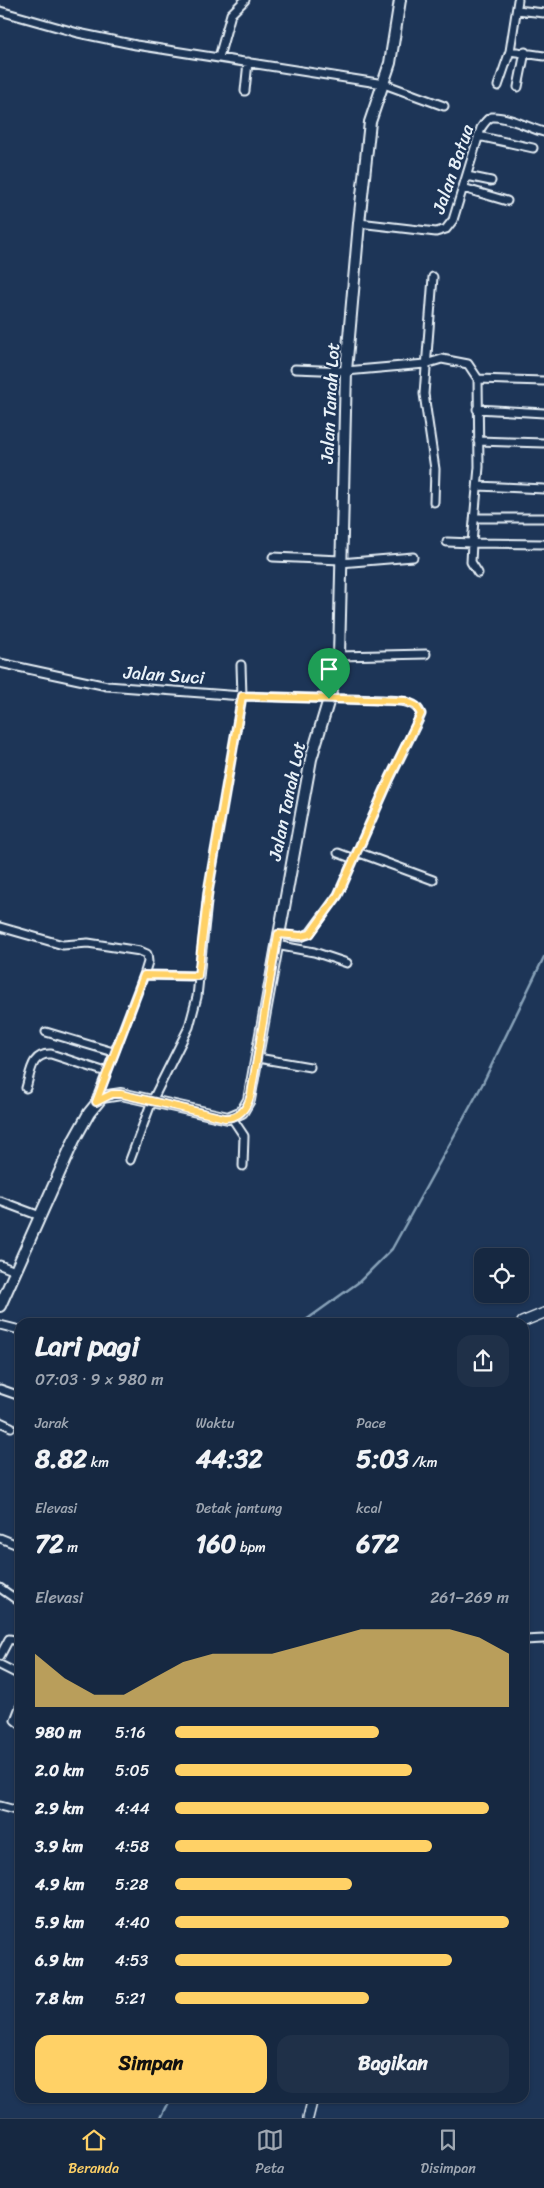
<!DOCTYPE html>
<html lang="id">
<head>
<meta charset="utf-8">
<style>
	:root { --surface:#162841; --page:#1f3048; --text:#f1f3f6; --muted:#9ea6b1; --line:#35445a; --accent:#ffd166 }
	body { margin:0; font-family:Sriracha,sans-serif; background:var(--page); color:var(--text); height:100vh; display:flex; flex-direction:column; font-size:19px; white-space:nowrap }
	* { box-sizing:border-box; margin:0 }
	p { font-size:16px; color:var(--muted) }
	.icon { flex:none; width:28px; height:28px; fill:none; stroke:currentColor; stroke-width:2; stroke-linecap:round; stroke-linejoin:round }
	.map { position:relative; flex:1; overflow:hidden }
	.drawer { position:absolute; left:15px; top:1318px; width:514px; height:785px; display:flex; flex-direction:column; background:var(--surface); border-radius:15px; box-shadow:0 1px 4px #0004,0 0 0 1px var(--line) }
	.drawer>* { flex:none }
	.buttons { position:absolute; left:474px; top:1248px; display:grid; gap:10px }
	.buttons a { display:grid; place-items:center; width:55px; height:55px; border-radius:10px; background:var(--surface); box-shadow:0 1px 4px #0004,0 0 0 1px var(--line); font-size:25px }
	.pin { position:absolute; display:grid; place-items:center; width:42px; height:42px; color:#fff; margin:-51px -21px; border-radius:50% 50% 50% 0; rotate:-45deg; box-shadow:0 0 5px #0007 }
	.pin .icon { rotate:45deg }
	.round { display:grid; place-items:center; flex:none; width:52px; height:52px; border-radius:15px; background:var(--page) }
	.overview { display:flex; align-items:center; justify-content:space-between; height:85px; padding:0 20px }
	h1 { font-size:28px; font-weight:800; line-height:38px }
	.figures { display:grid; grid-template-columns:repeat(3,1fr); gap:8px; height:85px; padding:5px 20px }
	.figures div { display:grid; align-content:center }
	.figures b { font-size:25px; font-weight:800 }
	.figures small { font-size:14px; font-weight:400 }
	.figures p { font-size:14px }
	.chart { height:140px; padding:10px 20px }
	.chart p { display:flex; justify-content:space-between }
	.chart svg { width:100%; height:90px; margin-top:5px; fill:var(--accent); opacity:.7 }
	.cta { display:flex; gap:10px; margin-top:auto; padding:10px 20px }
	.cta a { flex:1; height:58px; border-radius:15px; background:var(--accent); color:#111; font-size:20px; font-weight:800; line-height:58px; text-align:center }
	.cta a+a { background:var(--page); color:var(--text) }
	ul { padding:0 20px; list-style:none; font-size:16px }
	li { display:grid; grid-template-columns:80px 60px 1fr; align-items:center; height:38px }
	li i { height:12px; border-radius:6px; background:var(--accent) }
	.dock { display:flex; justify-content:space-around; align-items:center; height:70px; border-top:1px solid var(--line); background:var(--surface); font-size:14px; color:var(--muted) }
	.dock a { display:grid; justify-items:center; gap:2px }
	.dock .active { color:var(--accent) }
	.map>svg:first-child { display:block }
</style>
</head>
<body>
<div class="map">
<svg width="544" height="2118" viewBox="0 0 544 2118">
	<rect width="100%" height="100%" fill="#1d3557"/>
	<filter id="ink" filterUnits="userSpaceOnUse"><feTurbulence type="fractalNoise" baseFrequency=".02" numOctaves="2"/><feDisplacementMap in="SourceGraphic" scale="10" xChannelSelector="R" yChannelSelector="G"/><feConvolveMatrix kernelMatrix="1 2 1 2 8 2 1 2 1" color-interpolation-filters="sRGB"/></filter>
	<g filter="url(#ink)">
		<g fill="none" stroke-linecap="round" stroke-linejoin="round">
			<path stroke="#87a1b8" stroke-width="2.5" d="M298 1322 306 1320 359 1282 392 1249 482 1085 544 957
				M161 2118 171 2098"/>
			<g stroke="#e8f1f8" stroke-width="11">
				<path id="minor" d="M518 0 510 51 544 56
					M517 10 544 13
					M0 11 78 33 136 45 384 84 444 106
					M219 57 231 14 245 0
					M498 86 510 51
					M518 87 525 52
					M245 91 248 62
					M478 136 533 148
					M467 176 491 181
					M463 188 507 201
					M359 223 436 232 446 229 453 220 481 128C484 124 487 118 492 117 508 116 529 128 544 132
					M433 277 424 394 435 469 434 502
					M295 369 346 371 425 364 442 359 468 364 478 379 479 467 472 543 543 544
					M478 379 544 381
					M477 409 544 413
					M478 441 544 443
					M478 486 544 489
					M475 518H544
					M447 542 472 543 471 562 478 573
					M273 557 341 560
					M340 563 413 557
					M339 656 426 654
					M0 663 107 686 242 696 382 700C396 701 415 699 421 714L418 721 390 778 338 895 310 933 301 937 278 934
					M357 852 433 880
					M338 853 354 859
					M0 927 63 945 88 943 140 951 147 954 148 962 144 975 96 1101
					M276 945 314 952 347 963
					M144 975 198 976
					M46 1032 113 1052
					M258 1058 310 1067
					M26 1088C31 1072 31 1053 51 1054L106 1072
					M232 1118 244 1136 243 1166
					M130 1160 152 1101 189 1027 197 997 208 892 242 696 241 665
					M0 1201 40 1216
					M0 1265 15 1271
					M0 1325 20 1330
					M0 1389 20 1396
					M0 1422 11 1427
					M0 1538 20 1546
					M0 1588 20 1602
					M524 1640 544 1639
					M0 1656 9 1639 20 1641
					M0 1665 20 1675
					M20 1707 15 1720 20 1724
					M0 1806 15 1810 20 1804"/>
			</g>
			<g stroke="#e8f1f8" stroke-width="12">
				<path id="tertiary" d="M522 1322 544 1313
					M308 2118 313 2098"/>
			</g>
			<g stroke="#e8f1f8" stroke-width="14">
				<path id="secondary" d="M0 1306 74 1140 89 1113 102 1097 121 1094 228 1118 242 1112 249 1100 311 759 329 699 339 656 346 371 359 223 370 122 390 63 400 0"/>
			</g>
			<use href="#minor" stroke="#1d3557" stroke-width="7"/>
			<use href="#tertiary" stroke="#1d3557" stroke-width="9"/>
			<use href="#secondary" stroke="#1d3557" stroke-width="10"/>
		</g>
	</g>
	<g fill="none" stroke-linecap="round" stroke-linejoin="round" filter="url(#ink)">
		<g stroke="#fff" stroke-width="10">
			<path id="route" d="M242 696 405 701 416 706 421 714 390 778 338 895 310 934 301 936 278 934 251 1094C247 1109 240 1118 225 1118L121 1094H112L96 1102 144 975 198 976 208 892Z"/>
		</g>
		<use href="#route" stroke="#ffd166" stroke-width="6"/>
	</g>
	<g text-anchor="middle" stroke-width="4.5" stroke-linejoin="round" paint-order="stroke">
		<g font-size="18" fill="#e8f1f8" stroke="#1d3557">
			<text transform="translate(453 169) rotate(-71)" y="6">Jalan Batua</text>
			<text transform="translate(330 403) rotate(-87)" y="6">Jalan Tanah Lot</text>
			<text transform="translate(164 675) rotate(4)" y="6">Jalan Suci</text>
			<text transform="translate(287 801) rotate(-78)" y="6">Jalan Tanah Lot</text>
		</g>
	</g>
</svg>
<div class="buttons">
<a><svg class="icon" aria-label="locate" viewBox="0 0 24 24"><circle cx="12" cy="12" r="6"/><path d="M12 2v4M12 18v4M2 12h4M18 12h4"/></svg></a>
</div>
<div class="pin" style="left:329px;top:699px;background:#1e9e55"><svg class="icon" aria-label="arrive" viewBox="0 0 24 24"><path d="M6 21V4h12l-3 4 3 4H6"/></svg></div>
<section class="drawer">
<div class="overview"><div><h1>Lari pagi</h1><p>07:03 · 9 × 980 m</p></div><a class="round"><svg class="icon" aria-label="share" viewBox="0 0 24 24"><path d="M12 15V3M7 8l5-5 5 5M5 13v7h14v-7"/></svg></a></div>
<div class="figures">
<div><p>Jarak</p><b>8.82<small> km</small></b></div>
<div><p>Waktu</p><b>44:32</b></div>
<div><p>Pace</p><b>5:03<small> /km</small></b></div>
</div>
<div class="figures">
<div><p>Elevasi</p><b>72<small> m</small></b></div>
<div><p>Detak jantung</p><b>160<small> bpm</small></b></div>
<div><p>kcal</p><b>672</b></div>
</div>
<div class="chart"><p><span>Elevasi</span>261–269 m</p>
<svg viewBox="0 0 160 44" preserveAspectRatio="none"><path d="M0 44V18L10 30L20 38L30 38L40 30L50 22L60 18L70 18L80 18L90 14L100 10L110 6L120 6L130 6L140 6L150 10L160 18V44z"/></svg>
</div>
<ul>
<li><b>980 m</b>5:16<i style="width:61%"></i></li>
<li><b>2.0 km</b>5:05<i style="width:71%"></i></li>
<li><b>2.9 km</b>4:44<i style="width:94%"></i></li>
<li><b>3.9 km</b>4:58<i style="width:77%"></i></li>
<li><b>4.9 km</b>5:28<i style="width:53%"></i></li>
<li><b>5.9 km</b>4:40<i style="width:100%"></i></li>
<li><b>6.9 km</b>4:53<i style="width:83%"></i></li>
<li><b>7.8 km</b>5:21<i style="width:58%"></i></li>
</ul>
<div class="cta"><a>Simpan</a><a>Bagikan</a></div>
</section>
</div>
<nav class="dock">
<a class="active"><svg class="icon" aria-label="home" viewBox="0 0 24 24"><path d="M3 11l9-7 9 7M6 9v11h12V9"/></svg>Beranda</a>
<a><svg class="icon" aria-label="map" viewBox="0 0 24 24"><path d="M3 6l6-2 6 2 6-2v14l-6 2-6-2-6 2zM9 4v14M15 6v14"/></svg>Peta</a>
<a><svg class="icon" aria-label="saved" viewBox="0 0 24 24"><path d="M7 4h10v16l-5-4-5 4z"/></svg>Disimpan</a>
</nav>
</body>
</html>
